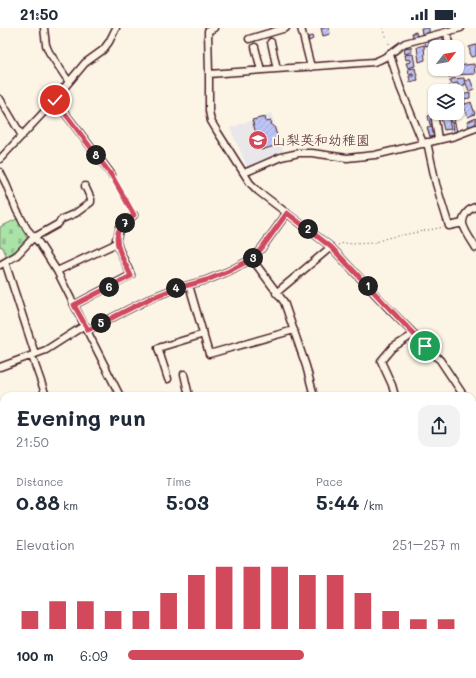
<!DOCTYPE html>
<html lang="en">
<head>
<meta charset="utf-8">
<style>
	:root { --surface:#fff; --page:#f2f2f3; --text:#1f2937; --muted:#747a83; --accent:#d1495b }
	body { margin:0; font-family:Mali,"Klee One",sans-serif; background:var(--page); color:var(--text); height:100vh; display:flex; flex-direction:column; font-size:15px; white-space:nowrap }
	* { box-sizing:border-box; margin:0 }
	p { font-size:13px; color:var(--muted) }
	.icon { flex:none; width:22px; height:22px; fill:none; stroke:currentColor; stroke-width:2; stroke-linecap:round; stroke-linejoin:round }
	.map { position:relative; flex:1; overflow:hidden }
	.sheet { position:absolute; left:0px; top:364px; width:476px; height:286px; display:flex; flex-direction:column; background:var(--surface); border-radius:12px 12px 0 0; box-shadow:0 1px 3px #0004 }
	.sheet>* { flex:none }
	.needle { width:26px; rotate:59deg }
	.controls { position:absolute; left:428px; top:12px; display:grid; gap:8px }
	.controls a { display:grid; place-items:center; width:36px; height:36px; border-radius:8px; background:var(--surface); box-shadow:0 1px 3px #0004; font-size:20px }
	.pin { position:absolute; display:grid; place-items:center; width:34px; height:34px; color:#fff; margin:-17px; border:2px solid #fff; border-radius:50%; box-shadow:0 1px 4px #0007 }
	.km { position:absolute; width:20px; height:20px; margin:-10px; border-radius:50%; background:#222; color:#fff; font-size:11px; line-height:20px; text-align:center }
	.round { display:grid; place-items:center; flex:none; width:42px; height:42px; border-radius:12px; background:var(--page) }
	.overview { display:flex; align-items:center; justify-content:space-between; height:68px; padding:0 16px }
	h1 { font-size:22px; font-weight:700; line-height:30px }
	.figures { display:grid; grid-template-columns:repeat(3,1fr); gap:6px; height:68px; padding:4px 16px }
	.figures div { display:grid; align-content:center }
	.figures b { font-size:20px; font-weight:700 }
	.figures small { font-size:11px; font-weight:400 }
	.figures p { font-size:11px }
	.chart { height:112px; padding:8px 16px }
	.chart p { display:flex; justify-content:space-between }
	.chart svg { width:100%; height:72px; margin-top:4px; stroke:var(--accent); stroke-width:6 }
	ul { padding:0 16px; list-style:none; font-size:13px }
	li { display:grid; grid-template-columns:64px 48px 1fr; align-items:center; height:30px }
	li i { height:10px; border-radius:5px; background:var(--accent) }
	.status { display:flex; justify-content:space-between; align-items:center; height:28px; padding:0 20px; background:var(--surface); direction:ltr }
	.status svg { height:11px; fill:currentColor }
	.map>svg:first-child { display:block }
</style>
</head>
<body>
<div class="status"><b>21:50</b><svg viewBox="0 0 49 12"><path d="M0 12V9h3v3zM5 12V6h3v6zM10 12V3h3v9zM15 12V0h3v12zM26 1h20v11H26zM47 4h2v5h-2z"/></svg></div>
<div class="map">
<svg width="476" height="650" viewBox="0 0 476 650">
	<defs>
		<pattern id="cemetery-stones" width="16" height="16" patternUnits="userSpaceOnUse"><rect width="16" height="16" fill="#a9e3a8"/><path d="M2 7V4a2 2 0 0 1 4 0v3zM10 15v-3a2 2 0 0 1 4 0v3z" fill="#93c291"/></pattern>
		<pattern id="building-hatch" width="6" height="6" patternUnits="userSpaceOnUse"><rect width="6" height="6" fill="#bcc5f7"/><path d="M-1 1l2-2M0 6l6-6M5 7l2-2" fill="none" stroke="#a3a9d4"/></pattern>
	</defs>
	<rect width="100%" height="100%" fill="#fcf5e5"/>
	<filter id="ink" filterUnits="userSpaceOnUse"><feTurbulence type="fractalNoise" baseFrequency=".025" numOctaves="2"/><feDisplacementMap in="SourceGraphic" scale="8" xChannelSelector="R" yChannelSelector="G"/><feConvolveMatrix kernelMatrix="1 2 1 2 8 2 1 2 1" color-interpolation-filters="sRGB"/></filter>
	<g filter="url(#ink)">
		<path fill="#e9e7ea" d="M271 85 284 125 248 141 230 100Z"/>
		<path fill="url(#cemetery-stones)" stroke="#7a816a" d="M17 191 28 212 14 226 7 229 2 218 0 219V199Z"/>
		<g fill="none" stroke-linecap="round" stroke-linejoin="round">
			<path stroke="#6f809b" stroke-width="1.5" d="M0 522 4 538
				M39 646 40 650"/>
		</g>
		<path fill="url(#building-hatch)" stroke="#4a1f2b" d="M321 0H329L330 6 323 8Z
			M421 0H429V5L422 6Z
			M416 4 417 8 413 9 412 5Z
			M312 8 313 11 309 13 308 9Z
			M442 9 444 14 425 18V16L428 13Z
			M424 17 425 32 419 34 417 19Z
			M476 17V28L471 29 469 19Z
			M411 19 412 24 405 26 404 20Z
			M413 26 415 38 408 40 406 35 411 34 410 31 406 32 405 27Z
			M474 36 475 46 451 47V41H457V38Z
			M415 40 418 52 410 54 409 48H413V45L409 46 408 41Z
			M464 50 465 57 458 58V55L451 56V51Z
			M470 51 474 61 469 63 465 53Z
			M470 65V70L457 72V68Z
			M464 71 465 76 462 77 463 79 457 80V73Z
			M471 74 475 86 468 89 463 77Z
			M453 85 455 94 451 95 449 86Z
			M432 87 434 97H430L428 88Z
			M448 88 451 101 444 102 441 90Z
			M265 89 266 94 271 93 272 98H274L278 111H276L278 117 261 122 252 92Z
			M476 90V96L470 100 467 94Z
			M455 95 457 104 453 105 452 96Z
			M433 98 436 108 430 109 427 99Z"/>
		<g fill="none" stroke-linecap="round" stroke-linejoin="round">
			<g stroke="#4a1f2b" stroke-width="9">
				<path id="minor" d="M44 0 46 17 49 24 69 54
					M214 0 208 3 209 46V83L211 93 217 103 250 155 258 163 331 219 389 281 440 332 464 368
					M301 0 311 39
					M447 4 449 17
					M249 11 286 0
					M271 14 277 41
					M255 19 261 42
					M390 27 400 59 423 115
					M209 46 374 34C390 29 392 23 405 15L461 0
					M0 71 22 108
					M55 72 112 147
					M434 85 438 111
					M427 114 436 156 449 198 463 195
					M0 131 43 85 85 35 103 22 109 14 116 0
					M0 144 6 156 17 183 27 201 39 215 57 243 120 368
					M244 145 281 129 299 125H312L347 130 375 127 455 108 476 100
					M476 179C469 180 462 188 463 196 465 204 472 213 476 220
					M252 231 284 274 306 338 314 368
					M5 234 35 326
					M0 237 17 227 33 210 58 196 62 191 76 185 91 174V171L85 158
					M57 243 113 217 116 214 120 199 134 187
					M189 257 209 326 294 302
					M276 265 331 219
					M74 277 131 247 119 221 116 211
					M88 302 151 270 174 261 207 252 229 243 252 231 261 221 287 185
					M32 328 46 368
					M0 339 46 322 85 297
					M184 346 189 368
					M168 351 158 320 204 306
					M395 368 392 357 381 333 392 320 414 306
					M472 380 476 387
					M0 384 4 396
					M472 397 476 395
					M472 434 476 423
					M0 443 4 441
					M0 509 4 524
					M472 568H476
					M44 646 45 650
					M144 646 146 650
					M242 646 243 650
					M362 646 365 650
					M472 646V650
					M0 647 4 646
					M290 650V646"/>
			</g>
			<g stroke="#4a1f2b" stroke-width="11">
				<path id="major" d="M472 466 476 456
					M382 650 385 646"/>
			</g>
			<path stroke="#4a1f2b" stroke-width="1" stroke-dasharray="1 3" stroke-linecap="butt" d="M383 0 390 18
				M449 41 450 63
				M115 153 131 182
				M338 217 344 215 353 216 373 215 387 210 444 199"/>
			<use href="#minor" stroke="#fcf5e5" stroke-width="6"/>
			<use href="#major" stroke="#f4e382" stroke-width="8"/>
		</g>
	</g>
	<g fill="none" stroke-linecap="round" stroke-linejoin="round" filter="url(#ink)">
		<g stroke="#fff" stroke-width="8">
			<path id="route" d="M55 72 112 148 134 187C129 191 123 195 120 200 111 214 125 234 131 248L74 277 88 302 151 270 174 261 207 252 229 243 252 231 261 221 287 185 331 219 425 318"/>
		</g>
		<use href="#route" stroke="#d1495b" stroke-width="5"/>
	</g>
	<defs>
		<g id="school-disc" transform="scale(1)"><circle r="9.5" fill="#d1495b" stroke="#fcf5e5"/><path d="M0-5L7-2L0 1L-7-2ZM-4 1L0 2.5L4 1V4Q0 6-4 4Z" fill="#fff"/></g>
	</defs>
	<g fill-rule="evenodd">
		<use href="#school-disc" x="258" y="112"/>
	</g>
	<g text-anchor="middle" stroke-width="4" stroke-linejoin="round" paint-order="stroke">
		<g font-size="14" fill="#4a1f2b" stroke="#fcf5e5" text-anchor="start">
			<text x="272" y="117">山梨英和幼稚園</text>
		</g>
	</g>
</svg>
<div class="controls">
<a><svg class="needle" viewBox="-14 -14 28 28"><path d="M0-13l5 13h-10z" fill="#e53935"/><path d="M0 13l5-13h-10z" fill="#747a83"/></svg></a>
<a><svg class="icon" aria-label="layers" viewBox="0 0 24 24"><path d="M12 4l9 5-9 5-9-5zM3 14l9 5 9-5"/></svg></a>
</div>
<div class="pin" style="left:425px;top:318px;background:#1e9e55"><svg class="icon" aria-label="arrive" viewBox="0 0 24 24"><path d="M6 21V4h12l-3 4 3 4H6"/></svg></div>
<div class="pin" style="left:55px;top:72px;background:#d93025"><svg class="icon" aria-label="check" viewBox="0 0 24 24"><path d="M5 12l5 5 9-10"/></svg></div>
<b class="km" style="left:368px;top:258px">1</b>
<b class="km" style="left:308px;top:201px">2</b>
<b class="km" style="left:253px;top:230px">3</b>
<b class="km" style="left:176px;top:260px">4</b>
<b class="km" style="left:101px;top:295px">5</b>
<b class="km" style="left:109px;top:259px">6</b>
<b class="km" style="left:125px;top:195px">7</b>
<b class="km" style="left:96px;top:127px">8</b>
<section class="sheet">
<div class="overview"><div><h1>Evening run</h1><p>21:50</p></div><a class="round"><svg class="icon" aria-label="share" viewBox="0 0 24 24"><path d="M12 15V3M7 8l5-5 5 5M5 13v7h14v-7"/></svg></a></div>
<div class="figures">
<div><p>Distance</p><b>0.88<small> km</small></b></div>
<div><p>Time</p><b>5:03</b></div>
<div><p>Pace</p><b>5:44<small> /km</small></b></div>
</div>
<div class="chart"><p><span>Elevation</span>251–257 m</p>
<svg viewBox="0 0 160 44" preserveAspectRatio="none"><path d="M5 44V33M15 44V27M25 44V27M35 44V33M45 44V33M55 44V22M65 44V11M75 44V6M85 44V6M95 44V6M105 44V11M115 44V11M125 44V22M135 44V33M145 44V38M155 44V38"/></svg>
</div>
<ul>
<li><b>100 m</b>6:09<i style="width:53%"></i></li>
</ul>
</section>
</div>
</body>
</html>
